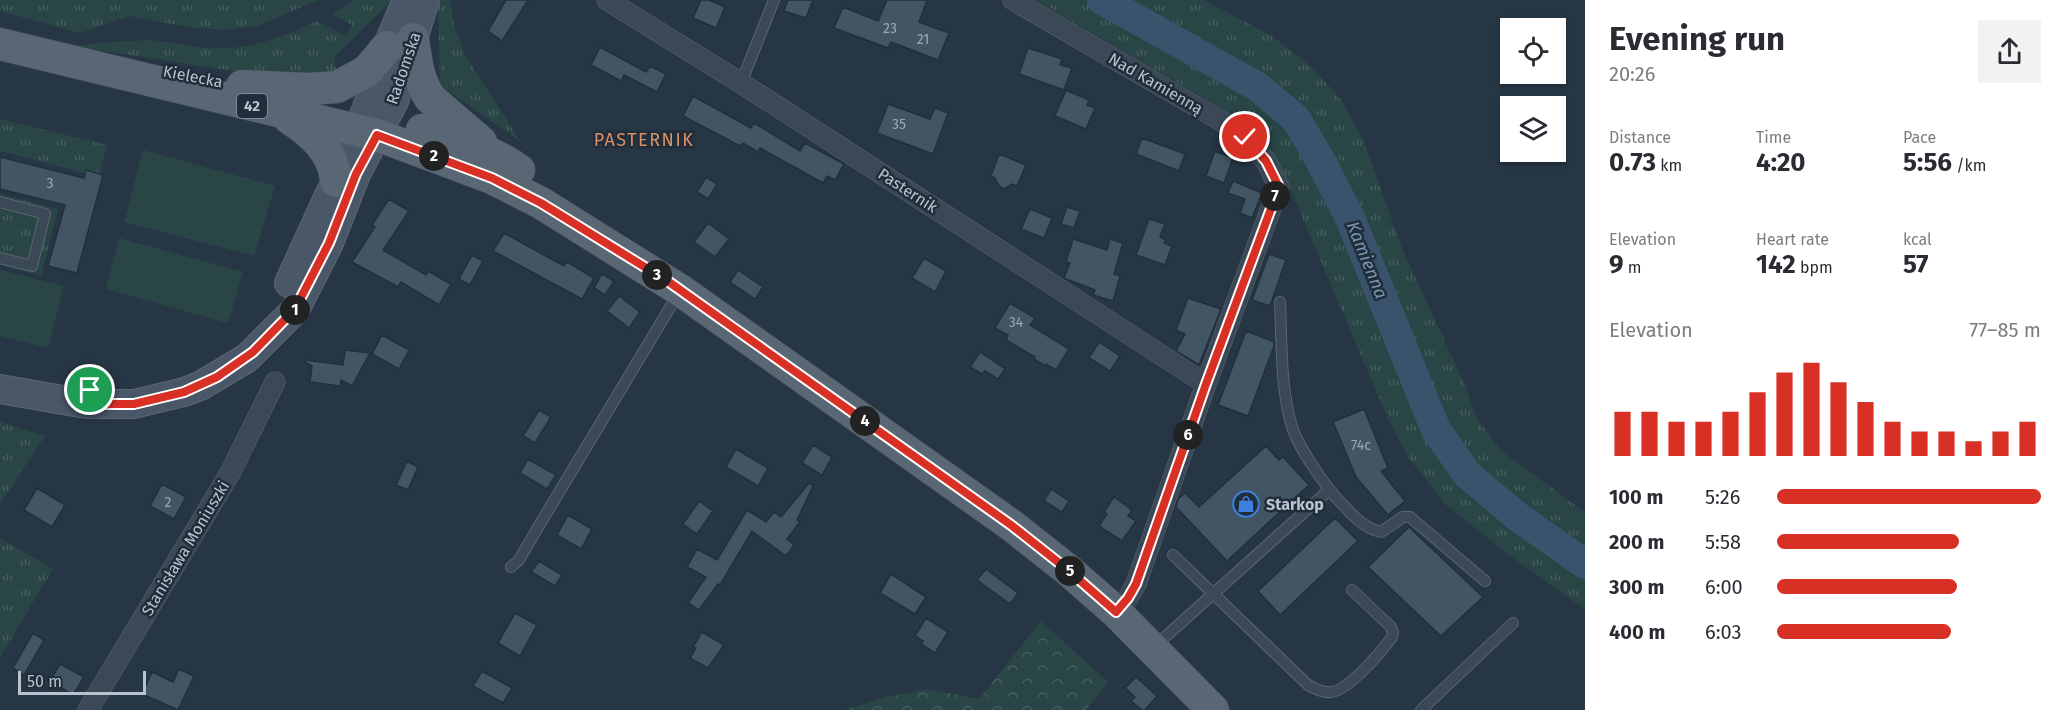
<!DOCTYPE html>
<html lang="en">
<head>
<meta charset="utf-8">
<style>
	:root { --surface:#fff; --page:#f2f2f3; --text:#2b2b33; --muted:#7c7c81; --accent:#d93025 }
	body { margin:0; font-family:"Fira Sans",sans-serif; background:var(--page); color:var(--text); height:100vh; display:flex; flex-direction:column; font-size:22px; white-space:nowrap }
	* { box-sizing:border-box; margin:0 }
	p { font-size:20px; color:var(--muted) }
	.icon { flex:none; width:33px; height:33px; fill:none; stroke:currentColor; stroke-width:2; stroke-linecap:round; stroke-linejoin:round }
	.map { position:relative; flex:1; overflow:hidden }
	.sheet { display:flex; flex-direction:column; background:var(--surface); width:480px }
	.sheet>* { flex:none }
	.tools { position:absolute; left:1500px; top:18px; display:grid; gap:12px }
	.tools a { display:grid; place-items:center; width:66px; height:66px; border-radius:0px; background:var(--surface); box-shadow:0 2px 4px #0004; font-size:30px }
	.scale { position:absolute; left:18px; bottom:15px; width:128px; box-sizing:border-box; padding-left:6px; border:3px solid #b9c3ce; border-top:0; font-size:16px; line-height:21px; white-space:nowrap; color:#b9c3ce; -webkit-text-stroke:4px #202d3a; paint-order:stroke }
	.pin { position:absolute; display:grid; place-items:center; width:51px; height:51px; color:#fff; margin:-26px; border:3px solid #fff; border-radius:50%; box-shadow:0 2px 6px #0007 }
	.km { position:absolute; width:30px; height:30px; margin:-15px; border-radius:50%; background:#222; color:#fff; font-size:16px; line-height:30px; text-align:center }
	.round { display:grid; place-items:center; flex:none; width:63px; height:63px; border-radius:0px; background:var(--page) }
	.headline { display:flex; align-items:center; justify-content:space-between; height:102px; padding:0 24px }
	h1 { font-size:33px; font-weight:700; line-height:45px }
	.figures { display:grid; grid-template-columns:repeat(3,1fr); gap:9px; height:102px; padding:6px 24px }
	.figures div { display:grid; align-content:center }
	.figures b { font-size:26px; font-weight:700 }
	.figures small { font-size:16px; font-weight:400 }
	.figures p { font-size:16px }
	.chart { height:168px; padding:12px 24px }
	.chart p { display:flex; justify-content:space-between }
	.chart svg { width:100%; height:108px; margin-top:6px; stroke:var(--accent); stroke-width:6 }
	ul { padding:0 24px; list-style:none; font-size:20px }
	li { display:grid; grid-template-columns:96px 72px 1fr; align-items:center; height:45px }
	li i { height:15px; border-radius:8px; background:var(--accent) }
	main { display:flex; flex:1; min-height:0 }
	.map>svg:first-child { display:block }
</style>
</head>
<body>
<main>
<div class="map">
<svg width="1585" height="710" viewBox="0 0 1585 710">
	<defs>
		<pattern id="grass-tufts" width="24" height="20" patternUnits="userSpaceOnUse" patternTransform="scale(1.5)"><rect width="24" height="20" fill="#294546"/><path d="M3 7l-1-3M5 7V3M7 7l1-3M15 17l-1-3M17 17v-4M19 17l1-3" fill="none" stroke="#465e60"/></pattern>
		<pattern id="forest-crowns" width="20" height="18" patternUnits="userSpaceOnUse" patternTransform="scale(1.5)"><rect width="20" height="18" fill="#294546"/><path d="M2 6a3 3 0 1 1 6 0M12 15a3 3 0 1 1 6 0" fill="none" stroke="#465e60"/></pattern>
	</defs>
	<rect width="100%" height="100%" fill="#273645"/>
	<path fill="url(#grass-tufts)" d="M0 0H318L257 26 221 30 187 27 130 16 80 33 0 11Z
		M354 0H392L334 57 337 76 240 72 71 46C98 44 132 39 159 41 177 43 195 48 214 48 250 50 286 36 317 21L346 36 352 25 332 14Z
		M438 0H450L454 25 465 55 521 142 440 85Z
		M1036 0H1204L1272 36 1314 69 1342 101 1363 139 1401 246 1465 385 1476 417 1499 448 1508 456 1585 512V609L1514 559 1445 504 1408 457 1388 419 1291 191 1264 146 1242 124 1218 106Z
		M0 119 107 145 100 174 86 171 85 173 0 151Z
		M0 194 58 209 41 276 0 265Z
		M0 422 45 436 0 504Z
		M0 538 53 569 0 657Z"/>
	<path fill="url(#forest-crowns)" d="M1041 621 1108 682 1086 710H845L886 697 927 689 979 699Z"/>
	<path fill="#294546" d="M143 150 275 186 254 256 124 222Z
		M119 238 243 272 228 323 106 289Z
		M0 270 64 286 48 348 0 336Z"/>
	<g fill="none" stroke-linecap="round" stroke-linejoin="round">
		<path stroke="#3a536d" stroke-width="30" d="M1102 0 1258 87 1296 119 1319 158 1350 218 1436 430 1468 475 1518 517 1585 564"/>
	</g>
	<path fill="#425564" stroke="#222f3c" stroke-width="1.5" d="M506 0H528L502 41 488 31Z
		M701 0H709L725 7 716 28 693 18Z
		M788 0H813L806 18 784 11Z
		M887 0H927L919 22 949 33 938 60 891 42 888 48 834 28 843 7 878 21Z
		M600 47 646 72 650 66 666 74 657 92 624 75 621 81 591 65Z
		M1028 48 1062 59 1060 65 1072 68 1064 90 1019 74Z
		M1066 90 1089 100 1087 105 1095 108 1086 129 1055 116Z
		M693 96 751 128 754 123 800 151 805 143 844 164 835 180 827 176 823 183 760 148 758 152 743 143 740 146 683 116Z
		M888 104 930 119 935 108 948 113 933 154 877 133Z
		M1142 138 1185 154 1179 171 1136 154Z
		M1215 151 1233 158 1224 183 1206 176Z
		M999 154 1026 165 1017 186 1012 184 1004 189 999 186 995 178 991 176Z
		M0 157 84 178 86 170 103 175 77 273 48 266 65 205 0 189Z
		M706 177 717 184 708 199 697 192Z
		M1233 181 1262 193 1252 218 1240 213 1245 199 1228 193Z
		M389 199 409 211 383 250 426 275 428 271 451 284 439 305 401 282 398 287 352 262 375 227 372 225Z
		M1067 207 1080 211 1074 228 1061 224Z
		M1030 209 1052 218 1044 238 1021 229Z
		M1149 219 1165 224 1160 237 1166 240 1164 243 1172 246 1165 265 1136 255Z
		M708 223 729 239 715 257 694 242Z
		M504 233 564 266 567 262 594 278 582 299 493 251Z
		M1073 239 1107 250 1110 239 1123 243 1114 274 1120 276 1113 301 1093 295 1095 290 1064 278 1070 263 1066 262Z
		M1269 254 1286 260 1270 306 1252 300Z
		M472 255 483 261 470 285 459 279Z
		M924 258 946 271 935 292 912 278Z
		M738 270 763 287 755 299 730 282Z
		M602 274 614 281 605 295 594 288Z
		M619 296 640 312 629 328 607 311Z
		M1188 298 1221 309 1199 365 1176 351 1185 334 1176 330Z
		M1010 303 1035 318 1030 325 1069 349 1056 370 1046 364 1045 366 1034 359 1035 357 1006 340 1008 335 995 328Z
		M1246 331 1274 342V346L1248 416 1218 405Z
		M382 335 409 350 399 369 372 354Z
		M1099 342 1120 356 1110 371 1089 358Z
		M345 350 370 353 352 386 341 380 340 386 310 382 312 366 305 362 306 360 343 365Z
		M980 352 1005 369 998 379 985 371 982 374 970 367Z
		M1364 409 1388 468 1381 471 1405 501 1388 515 1356 477 1333 422Z
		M539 410 551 417 535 443 523 436Z
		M813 445 832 457 822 475 802 463Z
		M1266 446 1279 460 1283 457 1309 485 1227 561 1176 507 1178 499 1185 493 1199 507Z
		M736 449 768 468 758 486 726 467Z
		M528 459 556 475 547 489 520 473Z
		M407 461 418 467 408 490 396 485Z
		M809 483 813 486 797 520 800 522 787 539 794 545 786 556 752 531 720 585 718 584 699 610 688 603 706 577 687 567 697 549 717 560 747 510 766 522 774 512 781 517Z
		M162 484 186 497 174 519 150 506Z
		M37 488 65 505 52 527 24 510Z
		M1051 489 1069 501 1062 512 1044 501Z
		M1114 497 1132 510 1128 516 1136 521 1122 541 1099 526 1107 514 1104 512Z
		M699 501 713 511 697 534 683 524Z
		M568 515 592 529 581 549 557 535Z
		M1335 518 1358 541 1280 615 1258 591Z
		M1409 527 1483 597 1441 636 1368 567Z
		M539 561 562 575 555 586 531 572Z
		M986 569 1018 593 1010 604 977 580Z
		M891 574 926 597 915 614 880 593Z
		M515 613 537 625 520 656 498 643Z
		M926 618 948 632 935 653 921 644 923 641 915 636Z
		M702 632 724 645 708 668 690 658 696 648 693 647Z
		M33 633 44 640 24 675 13 668Z
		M60 664 84 677 73 695 50 681Z
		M179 669 194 676 178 710 142 694 152 672 173 682Z
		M482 671 512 688 503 703 473 686Z
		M1136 677 1157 696 1145 710H1142L1131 701 1135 697 1125 688Z"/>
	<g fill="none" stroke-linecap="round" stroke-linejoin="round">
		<g stroke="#5a6672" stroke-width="12">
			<path id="lane" d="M741 83 774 0
				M0 202 45 214 32 266 0 258
				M1280 302C1282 343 1280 390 1293 430 1301 451 1325 486 1341 503 1353 515 1363 528 1381 532L1403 517H1410L1485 581
				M87 401 93 372
				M1173 555 1308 685C1315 689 1323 693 1331 692 1348 691 1382 651 1392 637L1393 632 1390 626 1352 590
				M511 567 519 560 540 524 680 291
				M1155 646 1329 490
				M1421 710 1513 623"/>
		</g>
		<g stroke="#5a6672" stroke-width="21">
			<path id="street" d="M607 0 741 83 1206 384
				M1013 0 1235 129 1266 161 1279 187 1206 384 1136 584 1128 598 1116 612
				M88 710 230 473 275 382"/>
		</g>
		<g stroke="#5a6672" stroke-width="30">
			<path id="secondary" d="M350 152 372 94 387 47 407 0
				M289 283 331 191
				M0 389 86 404H134L184 392 200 386 247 358 295 310 329 243 356 174 394 101 425 0"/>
		</g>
		<g stroke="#45515e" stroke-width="33">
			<path id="primary" d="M413 39C416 60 418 80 430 98L481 142
				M0 44 377 135 492 178 541 203 680 290 1011 525 1068 570 1116 612 1213 710
				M242 86 308 89 337 87 367 71 387 47
				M289 118C312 133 334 152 336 181
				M422 130C456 141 490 149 519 170"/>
		</g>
		<use href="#lane" stroke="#3b4855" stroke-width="10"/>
		<use href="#street" stroke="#3b4855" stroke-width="20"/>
		<use href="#secondary" stroke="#495768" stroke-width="28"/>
		<use href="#primary" stroke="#596774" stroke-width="32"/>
	</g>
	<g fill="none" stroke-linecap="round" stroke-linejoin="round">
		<g stroke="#fff" stroke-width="12">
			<path id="route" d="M90 390 86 404H134L184 392 217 377 253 352 295 309 329 243 356 174 377 135 492 178 541 203 669 282 1011 525 1068 570 1116 612 1128 598 1136 584 1206 384 1279 187 1266 161 1245 137"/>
		</g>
		<use href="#route" stroke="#d93025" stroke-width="8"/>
	</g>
	<defs>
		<g id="shop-ring" transform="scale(1.35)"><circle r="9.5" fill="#202d3a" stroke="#3f7fe0" stroke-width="1.5"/><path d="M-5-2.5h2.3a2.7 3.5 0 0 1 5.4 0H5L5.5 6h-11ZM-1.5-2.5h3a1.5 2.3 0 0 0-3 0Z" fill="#3f7fe0"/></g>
	</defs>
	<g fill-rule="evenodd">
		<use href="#shop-ring" x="1246" y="504"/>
	</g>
	<g text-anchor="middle" stroke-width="5" stroke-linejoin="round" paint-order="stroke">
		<g font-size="14" fill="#9ba8b4">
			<text x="890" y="33">23</text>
			<text x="923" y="44">21</text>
			<text x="899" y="129">35</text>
			<text x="50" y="188">3</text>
			<text x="1016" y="327">34</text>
			<text x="1361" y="450">74c</text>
			<text x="168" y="507">2</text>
		</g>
		<rect fill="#202d3a" stroke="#8b96a2" stroke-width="1.5" x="237" y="94" width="30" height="24" rx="4.5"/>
		<g font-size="15" font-weight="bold" fill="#b9c3ce">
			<text x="252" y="111">42</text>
		</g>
		<g font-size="16" fill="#b9c3ce" stroke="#202d3a">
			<text transform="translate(403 68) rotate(-71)" y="6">Radomska</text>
			<text transform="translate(193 76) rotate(11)" y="6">Kielecka</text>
			<text transform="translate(1156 83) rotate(30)" y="6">Nad Kamienną</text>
			<text transform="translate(908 190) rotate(33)" y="6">Pasternik</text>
			<text transform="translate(185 548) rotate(-59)" y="6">Stanisława Moniuszki</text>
		</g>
		<g font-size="16" font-weight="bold" fill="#b9c3ce" stroke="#202d3a" text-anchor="start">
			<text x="1266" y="510">Starkop</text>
		</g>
		<g font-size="18" letter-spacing="1.5" fill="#db8f67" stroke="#202d3a">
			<text x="644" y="146">PASTERNIK</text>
		</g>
		<g font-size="18" font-style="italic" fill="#7896b2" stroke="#202d3a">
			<text transform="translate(1367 260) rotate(68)" y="6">Kamienna</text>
		</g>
	</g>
</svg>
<div class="tools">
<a><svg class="icon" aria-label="locate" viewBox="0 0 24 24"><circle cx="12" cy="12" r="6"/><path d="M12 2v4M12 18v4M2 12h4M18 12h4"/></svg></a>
<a><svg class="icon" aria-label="layers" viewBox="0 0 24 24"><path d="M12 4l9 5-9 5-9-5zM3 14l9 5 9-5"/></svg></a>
</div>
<div class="scale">50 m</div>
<div class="pin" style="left:90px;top:390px;background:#1e9e55"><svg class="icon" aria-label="arrive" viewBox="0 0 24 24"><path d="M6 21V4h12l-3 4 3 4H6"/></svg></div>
<div class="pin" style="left:1245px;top:137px;background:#d93025"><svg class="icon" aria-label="check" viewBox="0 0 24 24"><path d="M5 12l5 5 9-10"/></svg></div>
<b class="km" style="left:295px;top:310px">1</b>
<b class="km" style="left:434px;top:156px">2</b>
<b class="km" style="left:657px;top:275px">3</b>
<b class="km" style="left:865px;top:421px">4</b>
<b class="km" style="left:1070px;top:571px">5</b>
<b class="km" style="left:1188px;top:435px">6</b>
<b class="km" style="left:1275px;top:196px">7</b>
</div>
<section class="sheet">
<div class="headline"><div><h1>Evening run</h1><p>20:26</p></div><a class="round"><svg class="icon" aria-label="share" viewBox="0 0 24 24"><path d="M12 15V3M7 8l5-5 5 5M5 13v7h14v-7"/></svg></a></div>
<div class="figures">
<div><p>Distance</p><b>0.73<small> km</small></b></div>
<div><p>Time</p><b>4:20</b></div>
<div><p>Pace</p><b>5:56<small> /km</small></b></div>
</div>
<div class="figures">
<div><p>Elevation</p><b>9<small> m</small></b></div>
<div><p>Heart rate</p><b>142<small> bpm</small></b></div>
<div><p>kcal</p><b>57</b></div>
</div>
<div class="chart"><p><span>Elevation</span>77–85 m</p>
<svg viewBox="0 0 160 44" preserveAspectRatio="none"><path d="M5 44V26M15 44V26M25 44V30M35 44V30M45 44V26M55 44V18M65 44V10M75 44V6M85 44V14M95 44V22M105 44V30M115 44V34M125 44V34M135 44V38M145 44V34M155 44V30"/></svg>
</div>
<ul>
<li><b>100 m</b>5:26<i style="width:100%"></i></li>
<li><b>200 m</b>5:58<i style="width:69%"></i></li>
<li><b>300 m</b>6:00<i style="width:68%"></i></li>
<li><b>400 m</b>6:03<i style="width:66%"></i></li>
</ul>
</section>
</main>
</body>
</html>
